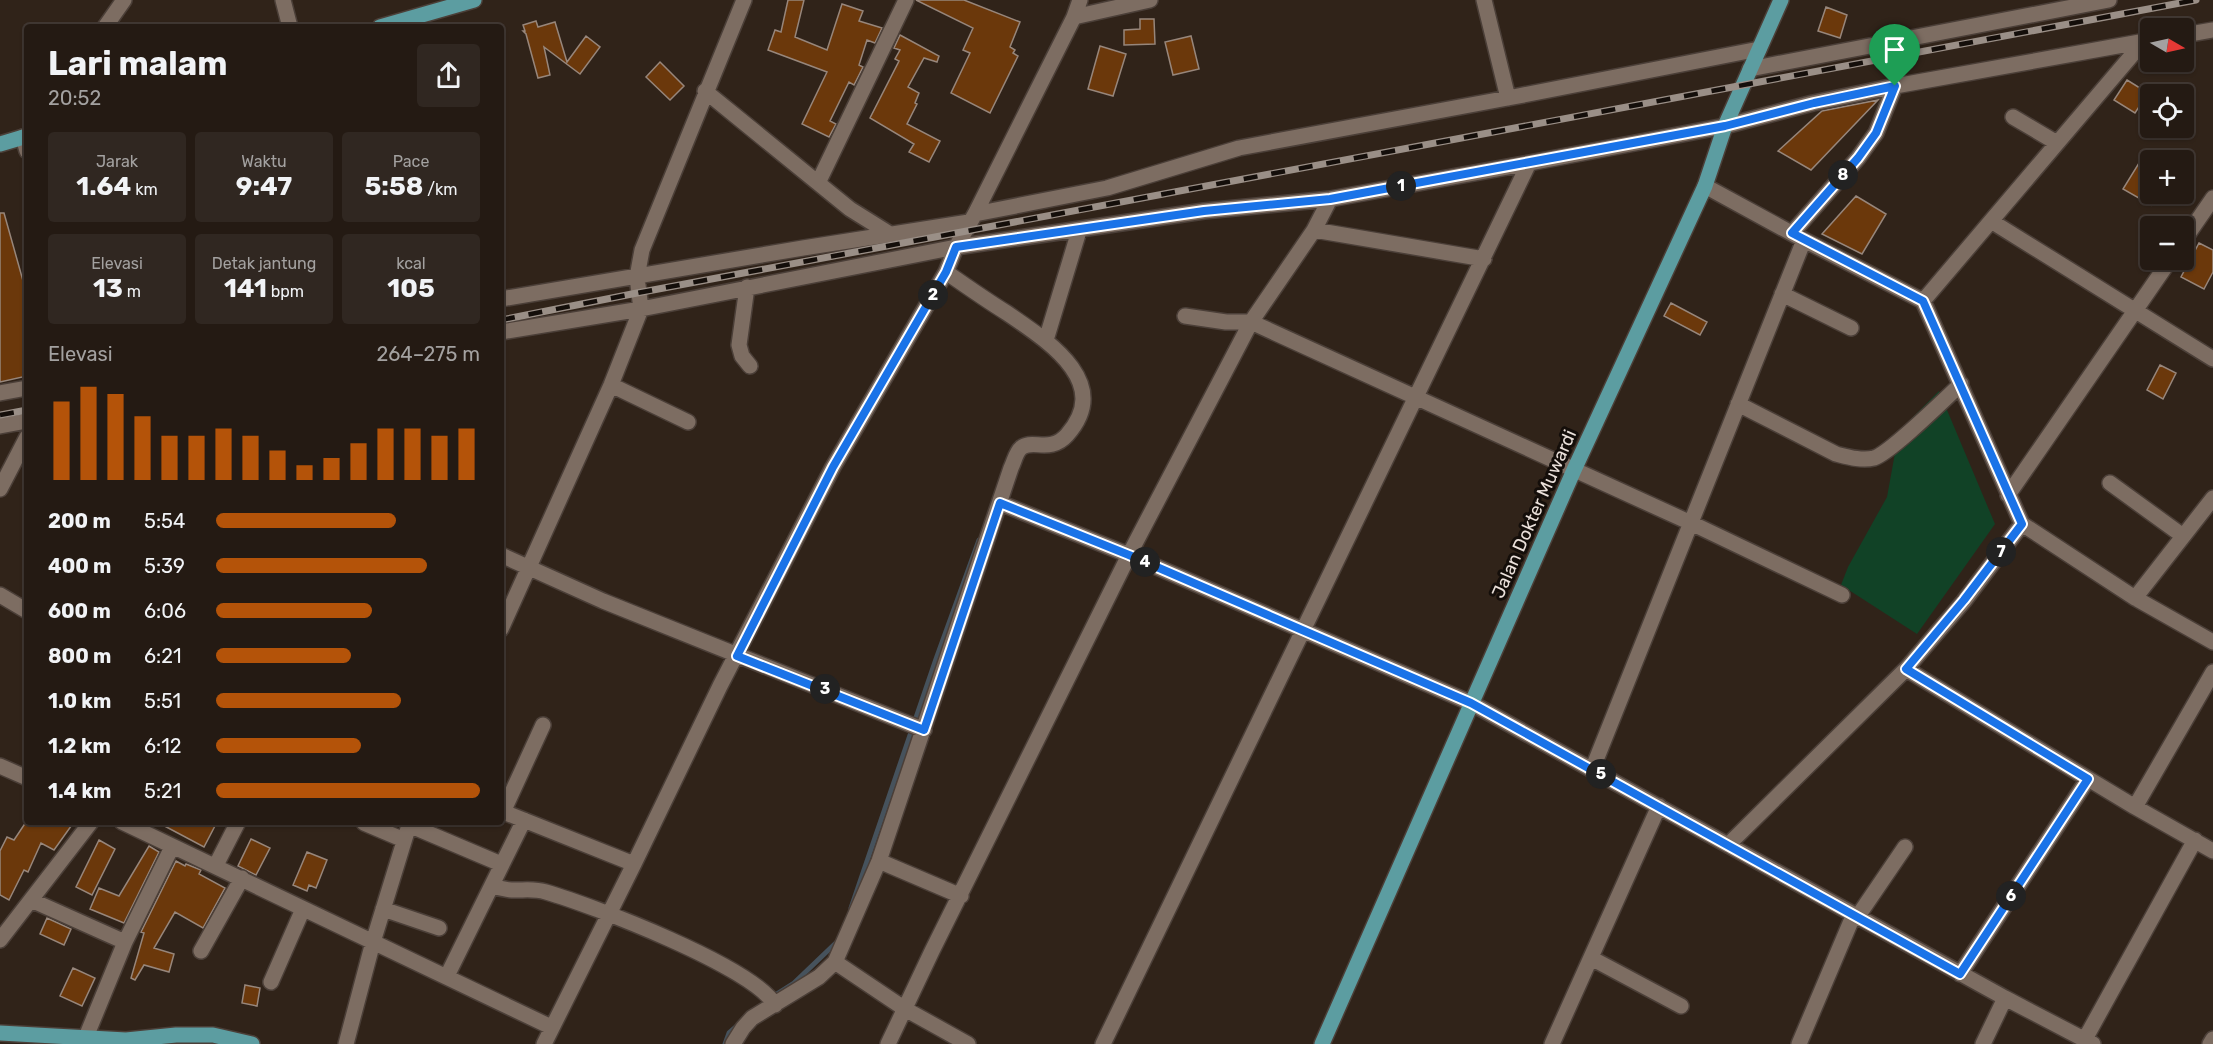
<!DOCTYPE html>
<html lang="id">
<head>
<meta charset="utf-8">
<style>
	:root { --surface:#241a13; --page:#302721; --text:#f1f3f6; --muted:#a3a1a0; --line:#413833; --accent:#b45309 }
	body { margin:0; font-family:Rubik,sans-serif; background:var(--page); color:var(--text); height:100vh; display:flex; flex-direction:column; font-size:22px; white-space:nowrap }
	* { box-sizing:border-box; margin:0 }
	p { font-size:20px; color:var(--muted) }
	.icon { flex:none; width:33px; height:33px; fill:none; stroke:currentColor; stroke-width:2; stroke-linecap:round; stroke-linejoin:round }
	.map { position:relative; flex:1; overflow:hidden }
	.panel { position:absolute; left:24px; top:24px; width:480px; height:801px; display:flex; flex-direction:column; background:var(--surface); border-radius:6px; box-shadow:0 2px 4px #0004,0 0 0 2px var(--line) }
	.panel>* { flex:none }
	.needle { width:39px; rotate:99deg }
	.buttons { position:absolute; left:2140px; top:18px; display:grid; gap:12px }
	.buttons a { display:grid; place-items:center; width:54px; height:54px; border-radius:6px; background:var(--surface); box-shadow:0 2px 4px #0004,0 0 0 2px var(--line); font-size:30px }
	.pin { position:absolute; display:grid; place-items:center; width:51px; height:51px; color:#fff; margin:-62px -26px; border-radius:50% 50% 50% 0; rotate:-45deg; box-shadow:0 0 6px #0007 }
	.pin .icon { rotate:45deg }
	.km { position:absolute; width:30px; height:30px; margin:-15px; border-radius:50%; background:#222; color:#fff; font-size:16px; line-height:30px; text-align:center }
	.round { display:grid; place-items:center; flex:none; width:63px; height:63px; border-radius:6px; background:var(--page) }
	.headline { display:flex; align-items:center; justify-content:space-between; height:102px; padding:0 24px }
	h1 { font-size:33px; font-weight:700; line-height:45px }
	.metrics { display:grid; grid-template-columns:repeat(3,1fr); gap:9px; height:102px; padding:6px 24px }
	.metrics div { display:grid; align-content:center; border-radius:6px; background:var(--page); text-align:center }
	.metrics b { font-size:26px; font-weight:700 }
	.metrics small { font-size:16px; font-weight:400 }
	.metrics p { font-size:16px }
	.chart { height:168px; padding:12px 24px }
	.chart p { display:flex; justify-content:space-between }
	.chart svg { width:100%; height:108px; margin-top:6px; stroke:var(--accent); stroke-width:6 }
	ul { padding:0 24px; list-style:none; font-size:20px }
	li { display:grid; grid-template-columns:96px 72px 1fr; align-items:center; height:45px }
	li i { height:15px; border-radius:8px; background:var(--accent) }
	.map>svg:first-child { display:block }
</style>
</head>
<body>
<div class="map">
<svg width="2213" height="1044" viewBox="0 0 2213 1044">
	<rect width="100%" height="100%" fill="#302319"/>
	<path fill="#114226" d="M1939 391 1995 524 1917 634 1841 585 1848 567 1887 497 1899 431Z"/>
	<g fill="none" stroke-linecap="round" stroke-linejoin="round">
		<path stroke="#46525c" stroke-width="5" d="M851 908 936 659 979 540
			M772 997 794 983 840 939
			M725 1044 729 1033 737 1026"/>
	</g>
	<path fill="#6b380b" stroke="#97867b" stroke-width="1.5" d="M788 0H804L795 37 827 50 842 4 863 11 859 21 882 28 875 43 867 40 859 65 863 67 854 85 849 82 830 121 836 124 829 137 802 124 827 72 768 50 775 30 781 32Z
		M916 0H964L1020 22 1010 47 1015 50 1013 53 1018 56 990 113 951 93 970 53 963 50 973 28Z
		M1826 7 1847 15 1840 38 1818 31Z
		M1140 19H1154L1155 44 1124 45V30L1140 29Z
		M536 21 538 27 555 22 567 62 586 36 600 47 580 74 544 47 550 75 538 78 526 34 523 31H525L523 25Z
		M900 35 939 56 937 62 924 58 908 87 919 93 915 103 917 104 907 124 940 141 929 162 909 152 914 144 870 118 899 61 895 59 900 50 894 48Z
		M1191 36 1199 69 1173 75 1165 42Z
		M1100 46 1126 54 1113 96 1088 89Z
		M660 62 684 86 670 100 646 77Z
		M2127 80 2148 93 2135 113 2114 100Z
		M1878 100 1811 170 1778 151 1822 111Z
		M2139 163 2151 171V205L2123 189Z
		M1856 196 1886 214 1862 254 1822 234Z
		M0 213H4L27 295V376L0 382Z
		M2199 243 2213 250V272L2204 289 2181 277Z
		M1671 303 1707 322 1700 335 1664 316Z
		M2160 365 2176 373 2163 399 2147 390Z
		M26 822H74L54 850 41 843 28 872 24 870 9 900 0 895V851L7 837 14 840Z
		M157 822H217L204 847Z
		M251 839 270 848 256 875 238 866Z
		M99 840 115 849 92 895 76 887Z
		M149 846 159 852 124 923 90 909 99 888 119 896Z
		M307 852 327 860 316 888 309 885 307 891 293 885Z
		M176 861 185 866 186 864 201 870 199 874 225 888 203 928 175 912 154 948 174 954 169 972 144 965 135 980 131 978 144 933 141 932Z
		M47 918 71 929 64 945 40 934Z
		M73 968 95 978 82 1006 60 996Z
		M245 985 260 988 257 1006 242 1003Z"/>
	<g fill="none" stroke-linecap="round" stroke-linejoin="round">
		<g stroke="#4b3f38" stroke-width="18">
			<path id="minor" d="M283 0 290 27
				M1484 0 1508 98
				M1074 17 1150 0
				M105 27 124 0
				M2184 35 2213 30
				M1750 69 2109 0
				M705 91 850 209 890 234
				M2013 117 2057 143
				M23 137 27 151
				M818 183 906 0
				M1705 186 1804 240 1923 301 2022 524 2135 598 2213 642
				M975 214 1107 188 1239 148 1508 98 1759 49
				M1991 221 2213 359
				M1314 230 1484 259
				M1792 233 1858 158 1876 133 1895 86
				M2184 240 2213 198
				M747 287 739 345 742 356 750 366
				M1782 294 1851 328
				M501 299 803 248 969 222
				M1923 301 2144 41
				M1185 316 1226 322H1251L1691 523 1842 595
				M501 332 641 309 956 247 1204 211 1330 199 1529 163 1725 126 1813 103 1895 86 2151 40
				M1046 340 1079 231
				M611 385 688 422
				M0 393 27 388
				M1738 404 1836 454C1848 457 1862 461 1874 458 1890 453 1945 399 1961 384
				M0 426 27 421
				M2110 483 2183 536
				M0 489 27 437
				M2008 495 2170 260
				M1000 503 1129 555 1471 703 2005 998 2093 1044
				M501 555 603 601 924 730
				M0 595 27 611
				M2135 598 2213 498
				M501 629 611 385 641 309 637 277 642 250 744 0
				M1906 669 2135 807 2213 851
				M0 766 27 778
				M1592 770 1804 240
				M2135 807 2213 672
				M501 811 634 864
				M503 812 543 725
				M122 822 551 1027
				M364 823 404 840
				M409 825 501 864
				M1728 845 1906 669 1964 601 2022 524
				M879 861 961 896
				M216 865 238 822
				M492 885C513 895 526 886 546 892 591 905 754 967 775 1005
				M31 900 125 942
				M383 909 439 928
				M1858 916 1905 847
				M0 940 91 822
				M201 951 242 878
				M1591 958 1681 1006
				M835 962 905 1009 968 1044
				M1960 974 2088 779
				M447 976 524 820
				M271 982 303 909
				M86 1037 125 942 172 847
				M2085 1039 2195 840
				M346 1044 373 942 410 822
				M544 1044 634 864 720 686 833 467 946 272 956 247 975 214 1074 17 1080 0
				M733 1044 743 1028 752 1018 819 977 835 962 879 861 1011 468C1014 462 1016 452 1021 448 1032 438 1050 454 1067 435 1114 382 1046 340 1007 313 986 300 966 286 946 272
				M888 1044 932 951 1129 555 1251 322 1314 230 1330 199
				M1103 1044 1529 163
				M1552 1044 1659 806
				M1799 1044 1854 914
				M1983 1044 2005 998
				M2210 1044 2213 1039"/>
		</g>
		<g stroke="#4b3f38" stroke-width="18">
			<path id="major" d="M380 27 474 0
				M0 144 27 136
				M0 1033 126 1040 176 1035H213L252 1044
				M1322 1044 1574 470 1705 186 1725 126 1781 0"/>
		</g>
		<use href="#minor" stroke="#7d6d62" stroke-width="15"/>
		<use href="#major" stroke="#5c9da1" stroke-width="15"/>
		<g stroke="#9a8f87" stroke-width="7">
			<path id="rail" d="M501 320 637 293 2196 0
				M0 415 27 410"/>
		</g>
		<use href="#rail" stroke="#140e0a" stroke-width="4.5" stroke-dasharray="14" stroke-linecap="butt"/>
	</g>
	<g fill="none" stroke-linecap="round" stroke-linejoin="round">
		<g stroke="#fff" stroke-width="12">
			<path id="route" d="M1895 86 1876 133 1858 158 1792 233 1923 301 2022 524 1964 600 1906 669 2088 779 1960 974 1471 703 1129 555 1000 503 924 730 737 656 833 467 946 272 956 247 1204 211 1330 199 1725 126 1814 103Z"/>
		</g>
		<use href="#route" stroke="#1a73e8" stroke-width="8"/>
	</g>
	<g text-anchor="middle" stroke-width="6" stroke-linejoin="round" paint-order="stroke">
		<g font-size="18" fill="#ebe1db" stroke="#140e0a">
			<text transform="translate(1534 514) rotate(-66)" y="6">Jalan Dokter Muwardi</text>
		</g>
	</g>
</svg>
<div class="buttons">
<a><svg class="needle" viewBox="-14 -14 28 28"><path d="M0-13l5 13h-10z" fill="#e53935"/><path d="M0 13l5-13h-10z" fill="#a3a1a0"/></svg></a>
<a><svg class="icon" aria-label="locate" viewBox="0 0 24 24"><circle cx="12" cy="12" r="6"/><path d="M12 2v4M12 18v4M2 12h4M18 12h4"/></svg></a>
<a>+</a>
<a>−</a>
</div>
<div class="pin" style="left:1895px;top:86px;background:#1e9e55"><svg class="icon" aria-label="arrive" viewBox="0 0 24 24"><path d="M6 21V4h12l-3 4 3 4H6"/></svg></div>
<b class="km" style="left:1401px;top:186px">1</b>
<b class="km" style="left:933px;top:295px">2</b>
<b class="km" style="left:825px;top:689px">3</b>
<b class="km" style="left:1145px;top:562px">4</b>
<b class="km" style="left:1601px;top:774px">5</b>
<b class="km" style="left:2011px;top:896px">6</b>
<b class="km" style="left:2001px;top:552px">7</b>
<b class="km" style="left:1843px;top:175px">8</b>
<section class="panel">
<div class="headline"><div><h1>Lari malam</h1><p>20:52</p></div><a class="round"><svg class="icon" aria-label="share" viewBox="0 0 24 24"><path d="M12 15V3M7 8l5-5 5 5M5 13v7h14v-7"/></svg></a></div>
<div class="metrics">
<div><p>Jarak</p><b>1.64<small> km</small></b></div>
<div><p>Waktu</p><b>9:47</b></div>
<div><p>Pace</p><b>5:58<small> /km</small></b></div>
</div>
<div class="metrics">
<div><p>Elevasi</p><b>13<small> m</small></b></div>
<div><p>Detak jantung</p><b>141<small> bpm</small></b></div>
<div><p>kcal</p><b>105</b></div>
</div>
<div class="chart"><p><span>Elevasi</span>264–275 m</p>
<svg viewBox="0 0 160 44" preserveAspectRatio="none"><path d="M5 44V12M15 44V6M25 44V9M35 44V18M45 44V26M55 44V26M65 44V23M75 44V26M85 44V32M95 44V38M105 44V35M115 44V29M125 44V23M135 44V23M145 44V26M155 44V23"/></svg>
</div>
<ul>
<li><b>200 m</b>5:54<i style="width:68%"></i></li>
<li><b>400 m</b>5:39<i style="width:80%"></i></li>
<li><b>600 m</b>6:06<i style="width:59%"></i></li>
<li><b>800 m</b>6:21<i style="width:51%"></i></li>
<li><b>1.0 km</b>5:51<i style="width:70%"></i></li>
<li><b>1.2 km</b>6:12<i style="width:55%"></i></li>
<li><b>1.4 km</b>5:21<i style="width:100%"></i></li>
</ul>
</section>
</div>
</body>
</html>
